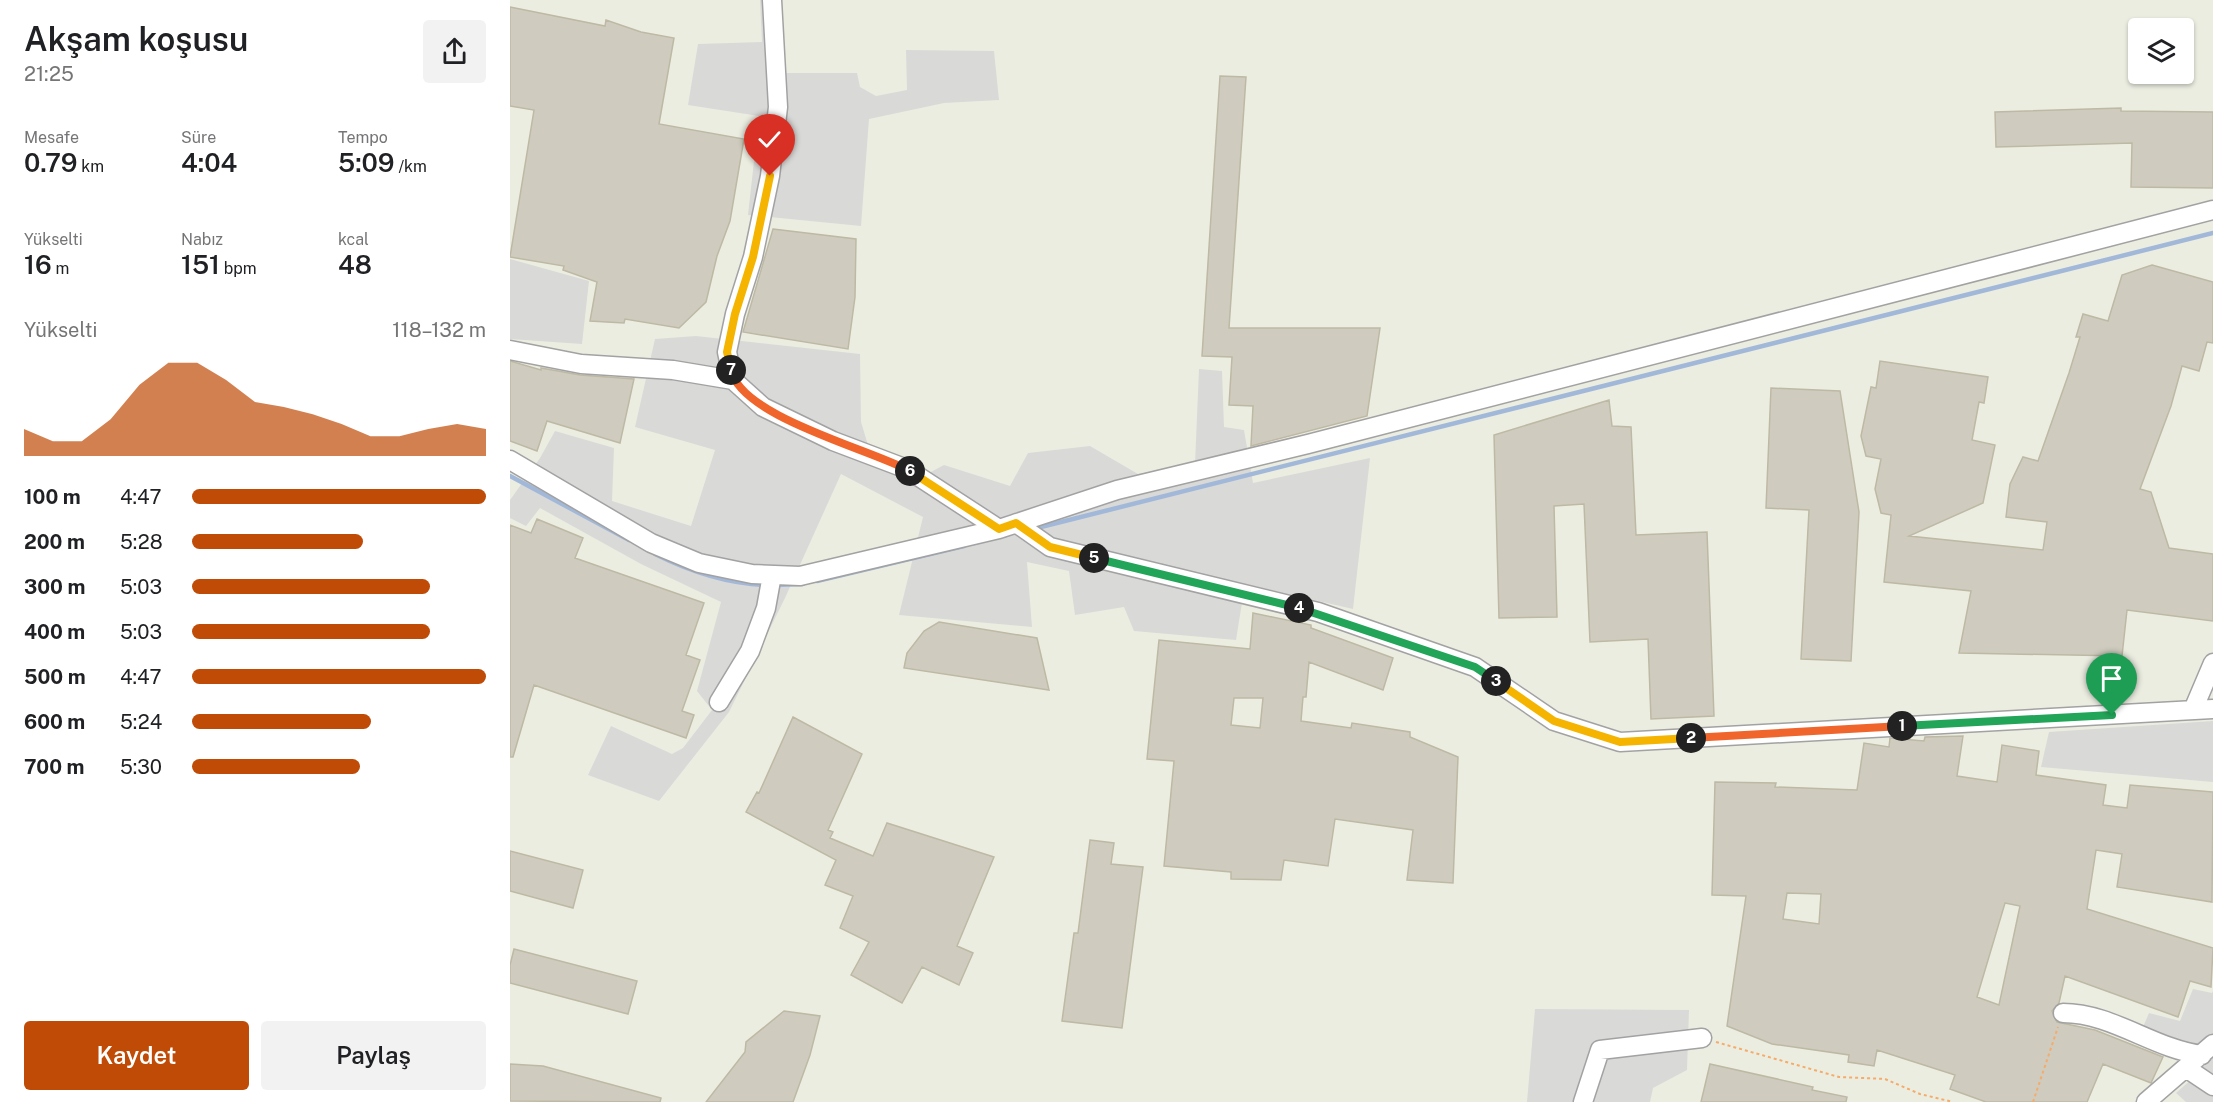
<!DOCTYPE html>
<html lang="tr">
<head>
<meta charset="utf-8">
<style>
	:root { --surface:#fff; --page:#f2f2f2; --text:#202124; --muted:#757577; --accent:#c04b06 }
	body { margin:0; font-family:"Public Sans",sans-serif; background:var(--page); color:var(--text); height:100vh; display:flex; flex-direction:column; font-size:22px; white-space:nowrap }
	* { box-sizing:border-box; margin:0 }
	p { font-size:20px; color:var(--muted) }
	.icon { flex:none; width:33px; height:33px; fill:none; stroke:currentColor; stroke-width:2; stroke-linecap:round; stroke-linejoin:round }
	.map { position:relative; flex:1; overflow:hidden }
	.side { display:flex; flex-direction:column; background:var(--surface); width:510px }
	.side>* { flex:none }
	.buttons { position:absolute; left:1618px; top:18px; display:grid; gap:12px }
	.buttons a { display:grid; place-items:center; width:66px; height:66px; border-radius:6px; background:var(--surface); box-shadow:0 2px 4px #0004; font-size:30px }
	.pin { position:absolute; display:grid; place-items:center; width:51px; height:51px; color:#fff; margin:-62px -26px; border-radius:50% 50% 50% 0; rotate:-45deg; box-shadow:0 0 6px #0007 }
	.pin .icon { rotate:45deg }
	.km { position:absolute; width:30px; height:30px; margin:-15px; border-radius:50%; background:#222; color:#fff; font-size:16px; line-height:30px; text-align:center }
	.round { display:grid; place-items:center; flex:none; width:63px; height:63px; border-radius:6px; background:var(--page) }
	.summary { display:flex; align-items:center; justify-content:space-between; height:102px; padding:0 24px }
	h1 { font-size:33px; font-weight:600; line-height:45px }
	.metrics { display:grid; grid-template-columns:repeat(3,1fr); gap:9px; height:102px; padding:6px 24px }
	.metrics div { display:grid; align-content:center }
	.metrics b { font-size:26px; font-weight:600 }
	.metrics small { font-size:16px; font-weight:400 }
	.metrics p { font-size:16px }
	.chart { height:168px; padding:12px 24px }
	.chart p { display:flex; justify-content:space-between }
	.chart svg { width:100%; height:108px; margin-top:6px; fill:var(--accent); opacity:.7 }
	.action { display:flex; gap:12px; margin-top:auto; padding:12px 24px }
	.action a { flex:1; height:69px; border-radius:6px; background:var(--accent); color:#fff; font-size:24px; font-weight:600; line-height:69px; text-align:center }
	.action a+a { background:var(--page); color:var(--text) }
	ul { padding:0 24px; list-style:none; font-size:20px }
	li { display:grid; grid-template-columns:96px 72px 1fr; align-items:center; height:45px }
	li i { height:15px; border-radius:8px; background:var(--accent) }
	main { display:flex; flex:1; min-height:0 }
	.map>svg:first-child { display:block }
</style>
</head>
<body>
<main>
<section class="side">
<div class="summary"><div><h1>Akşam koşusu</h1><p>21:25</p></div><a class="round"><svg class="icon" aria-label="share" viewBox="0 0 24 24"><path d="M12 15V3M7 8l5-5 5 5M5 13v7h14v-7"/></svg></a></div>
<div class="metrics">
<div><p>Mesafe</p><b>0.79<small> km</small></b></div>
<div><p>Süre</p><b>4:04</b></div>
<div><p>Tempo</p><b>5:09<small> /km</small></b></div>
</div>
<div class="metrics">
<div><p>Yükselti</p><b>16<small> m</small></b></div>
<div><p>Nabız</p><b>151<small> bpm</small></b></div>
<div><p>kcal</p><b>48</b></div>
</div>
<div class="chart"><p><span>Yükselti</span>118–132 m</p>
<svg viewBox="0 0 160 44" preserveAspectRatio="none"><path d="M0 44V33L10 38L20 38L30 29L40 15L50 6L60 6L70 13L80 22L90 24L100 27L110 31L120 36L130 36L140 33L150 31L160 33V44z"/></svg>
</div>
<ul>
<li><b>100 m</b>4:47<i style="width:100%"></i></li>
<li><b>200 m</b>5:28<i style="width:58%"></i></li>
<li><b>300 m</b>5:03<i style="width:81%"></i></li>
<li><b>400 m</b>5:03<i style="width:81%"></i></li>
<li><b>500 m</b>4:47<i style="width:100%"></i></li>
<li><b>600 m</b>5:24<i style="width:61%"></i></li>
<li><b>700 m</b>5:30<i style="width:57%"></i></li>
</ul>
<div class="action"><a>Kaydet</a><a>Paylaş</a></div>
</section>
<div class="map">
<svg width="1703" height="1102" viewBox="0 0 1703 1102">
	<rect width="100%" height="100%" fill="#ecede1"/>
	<path fill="#d9d9d8" d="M250 0H267L271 73H347L350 87 366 96 397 90 396 50 484 51 489 100 434 103 359 119 351 226 238 215 249 116 178 105 188 44 252 42Z
		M0 259 79 281 72 344 0 339Z
		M186 336 350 354 351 422 358 445 419 473 434 465 500 486 518 453 580 446 628 474 685 464 689 369 712 371 714 427 734 430 743 483 860 458 843 609 735 584 726 640 624 631 614 607 565 615 559 571 517 562 522 627 389 615 413 517 331 474 275 598 219 712 149 801 78 775 101 726 162 754 173 748 202 710 187 691 211 602 131 564 30 508 16 526 0 518V500L30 458 45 431 104 448 102 501 181 526 205 450 125 427 145 339Z
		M1703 721V782L1531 767 1539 732Z
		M1683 989 1702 993 1703 991V1102H1676L1666 1093 1692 1070 1630 1034 1639 1013 1670 1021Z
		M1025 1009 1179 1010 1177 1070 1143 1088 1140 1102H1017Z"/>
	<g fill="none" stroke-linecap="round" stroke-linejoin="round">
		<path stroke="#a2b8d9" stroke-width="4.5" d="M0 476 119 540
			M523 529 1703 233
			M145 554C181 572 217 584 257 585
			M307 581 454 546
			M266 585 293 584"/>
	</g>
	<path fill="#cfccbf" stroke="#beb9a4" stroke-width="1.5" fill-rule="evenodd" d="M0 7 95 26 96 20 131 32 164 38 149 124 234 139 220 221 207 256 196 302 169 328 115 319 114 323 80 321 87 282 53 270 54 266 0 257 24 110 0 106Z
		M710 76 736 77 719 328H870L857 416 741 446 743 406 719 405 722 357 692 356Z
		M1611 108V111L1703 112V188L1621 187 1622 143 1486 147 1485 112Z
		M263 229 346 239 345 297 338 349 233 332Z
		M1642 265 1703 282V343L1697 342 1689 371 1672 366 1661 406 1630 489 1641 492 1659 548 1703 554V621L1617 610 1612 656 1449 653 1461 591 1374 582 1381 515 1371 513 1365 489 1371 459 1356 456 1351 436 1361 387 1366 388 1370 361 1478 377 1474 403 1469 402 1462 440 1485 445 1473 503 1399 536 1533 550 1537 522 1496 517 1500 484 1513 457 1528 461 1559 373 1570 337H1566L1573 314 1598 321 1612 275Z
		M0 361 31 370V368L70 375 124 379 110 443 37 421 27 451 0 441Z
		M1261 388 1330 391 1349 512 1341 661 1291 659 1299 510 1256 508Z
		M1099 400 1102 426 1121 427 1126 535 1197 532 1204 716 1141 719 1138 639 1080 642 1074 504 1044 506 1047 617 989 618 984 435Z
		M27 519 73 538 65 558 194 603 176 655 190 660 172 711 184 715 176 738 24 685 3 757H0V525L21 533Z
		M743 613 801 625V628L883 658 873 690 799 662 796 697H793L791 721 841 728 842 723 900 732V737L948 757 943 883 897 880 903 830 825 819 818 866 774 860 771 880 721 879V872L654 866 664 761 637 759 649 640 740 649ZM724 698H753L750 728 721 725Z
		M429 622 527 638 539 690 394 668 397 653 414 631Z
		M283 717 352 754 318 830 323 832 320 838 363 856 377 823 484 857 447 946 463 953 449 985 412 967 392 1003 341 975 359 942 330 928 343 896 315 885 326 860 236 812 247 792 249 793Z
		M1453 736 1447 776 1487 782 1492 745 1529 751 1526 775 1596 785 1593 805 1617 808 1620 785 1703 792 1702 902 1607 887 1612 854 1586 850 1577 909 1703 948 1701 987 1680 981 1668 1017 1555 976 1549 1003 1542 1011 1547 1022 1585 1030 1653 1057 1641 1083 1593 1064 1577 1102H1476L1440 1089 1445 1075 1367 1050 1364 1066 1338 1062 1339 1055 1262 1044 1217 1026 1236 896 1202 895 1205 782 1266 783 1265 787 1347 790 1354 743 1379 747 1380 738 1414 741 1415 737ZM1277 893 1311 894 1309 924 1273 919ZM1495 903 1510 906 1489 1005 1467 997Z
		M580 840 604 843 601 864 633 867 612 1028 552 1021 564 933H568Z
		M0 851 73 870 63 908 0 891Z
		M4 949 127 981 118 1014 0 983V965Z
		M274 1011 310 1016 300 1055 283 1102H196L235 1052 236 1042Z
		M0 1064 33 1066 151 1098 150 1102 0 1101Z
		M1200 1064 1303 1087 1302 1090 1337 1097 1336 1102H1191Z"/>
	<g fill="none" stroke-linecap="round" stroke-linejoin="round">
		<g stroke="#a2a2a2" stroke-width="21">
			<path id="minor" d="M262 0 268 107 260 176 243 257 225 314 217 352 223 380 253 407 323 441 397 469 489 529
				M0 350 71 364 163 370 223 380
				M0 460 141 543 189 563 242 574 290 576 489 529 607 490 798 444 1703 210
				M506 523 540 547 808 612 965 667 1044 721 1110 742 1703 709
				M209 702 240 651 256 608 262 575
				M1683 710 1703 663
				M1553 1013C1602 1013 1644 1049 1692 1055
				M1676 1068 1703 1086
				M1073 1102 1090 1050 1192 1038
				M1636 1102 1703 1044"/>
		</g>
		<path stroke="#f5ab6a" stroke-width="2" stroke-dasharray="3 3" stroke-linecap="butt" d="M1206 1042 1329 1077 1375 1079 1410 1094 1443 1102
			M1523 1102 1548 1027"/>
		<use href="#minor" stroke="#fff" stroke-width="18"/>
	</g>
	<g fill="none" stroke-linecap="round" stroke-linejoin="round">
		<g stroke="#fff" stroke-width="12">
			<path id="split-1" d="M1392 726 1602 715"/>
		</g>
		<g stroke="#fff" stroke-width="12">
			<path id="split-2" d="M1181 738 1392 726"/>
		</g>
		<g stroke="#fff" stroke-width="12">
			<path id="split-3" d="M986 681 1044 721 1110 742 1181 738"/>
		</g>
		<g stroke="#fff" stroke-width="12">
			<path id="split-4" d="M789 608 965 667 986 681"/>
		</g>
		<g stroke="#fff" stroke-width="12">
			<path id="split-5" d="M584 558 789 608"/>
		</g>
		<g stroke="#fff" stroke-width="12">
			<path id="split-6" d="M400 471 489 529 506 523 540 547 584 558"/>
		</g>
		<g stroke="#fff" stroke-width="12">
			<path id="split-7" d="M221 370C231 417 360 449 400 471"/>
		</g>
		<g stroke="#fff" stroke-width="12">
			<path id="split-8" d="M221 370 217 352 225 314 243 257 260 176"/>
		</g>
		<use href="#split-1" stroke="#22a559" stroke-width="8"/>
		<use href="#split-2" stroke="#f0652b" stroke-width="8"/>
		<use href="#split-3" stroke="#f5b400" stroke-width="8"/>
		<use href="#split-4" stroke="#22a559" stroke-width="8"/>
		<use href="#split-5" stroke="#22a559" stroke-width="8"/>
		<use href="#split-6" stroke="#f5b400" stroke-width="8"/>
		<use href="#split-7" stroke="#f0652b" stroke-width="8"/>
		<use href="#split-8" stroke="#f5b400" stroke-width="8"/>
	</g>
</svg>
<div class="buttons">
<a><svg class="icon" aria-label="layers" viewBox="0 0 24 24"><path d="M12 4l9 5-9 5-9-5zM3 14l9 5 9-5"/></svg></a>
</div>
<div class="pin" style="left:1602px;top:715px;background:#1e9e55"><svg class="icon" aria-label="arrive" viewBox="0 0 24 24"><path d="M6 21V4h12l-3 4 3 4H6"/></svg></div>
<div class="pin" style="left:260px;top:176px;background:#d93025"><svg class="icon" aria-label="check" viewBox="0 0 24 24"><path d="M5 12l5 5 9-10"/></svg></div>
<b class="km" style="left:1392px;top:726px">1</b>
<b class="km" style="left:1181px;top:738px">2</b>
<b class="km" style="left:986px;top:681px">3</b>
<b class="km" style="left:789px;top:608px">4</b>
<b class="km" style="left:584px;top:558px">5</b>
<b class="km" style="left:400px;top:471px">6</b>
<b class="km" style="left:221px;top:370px">7</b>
</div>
</main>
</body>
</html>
